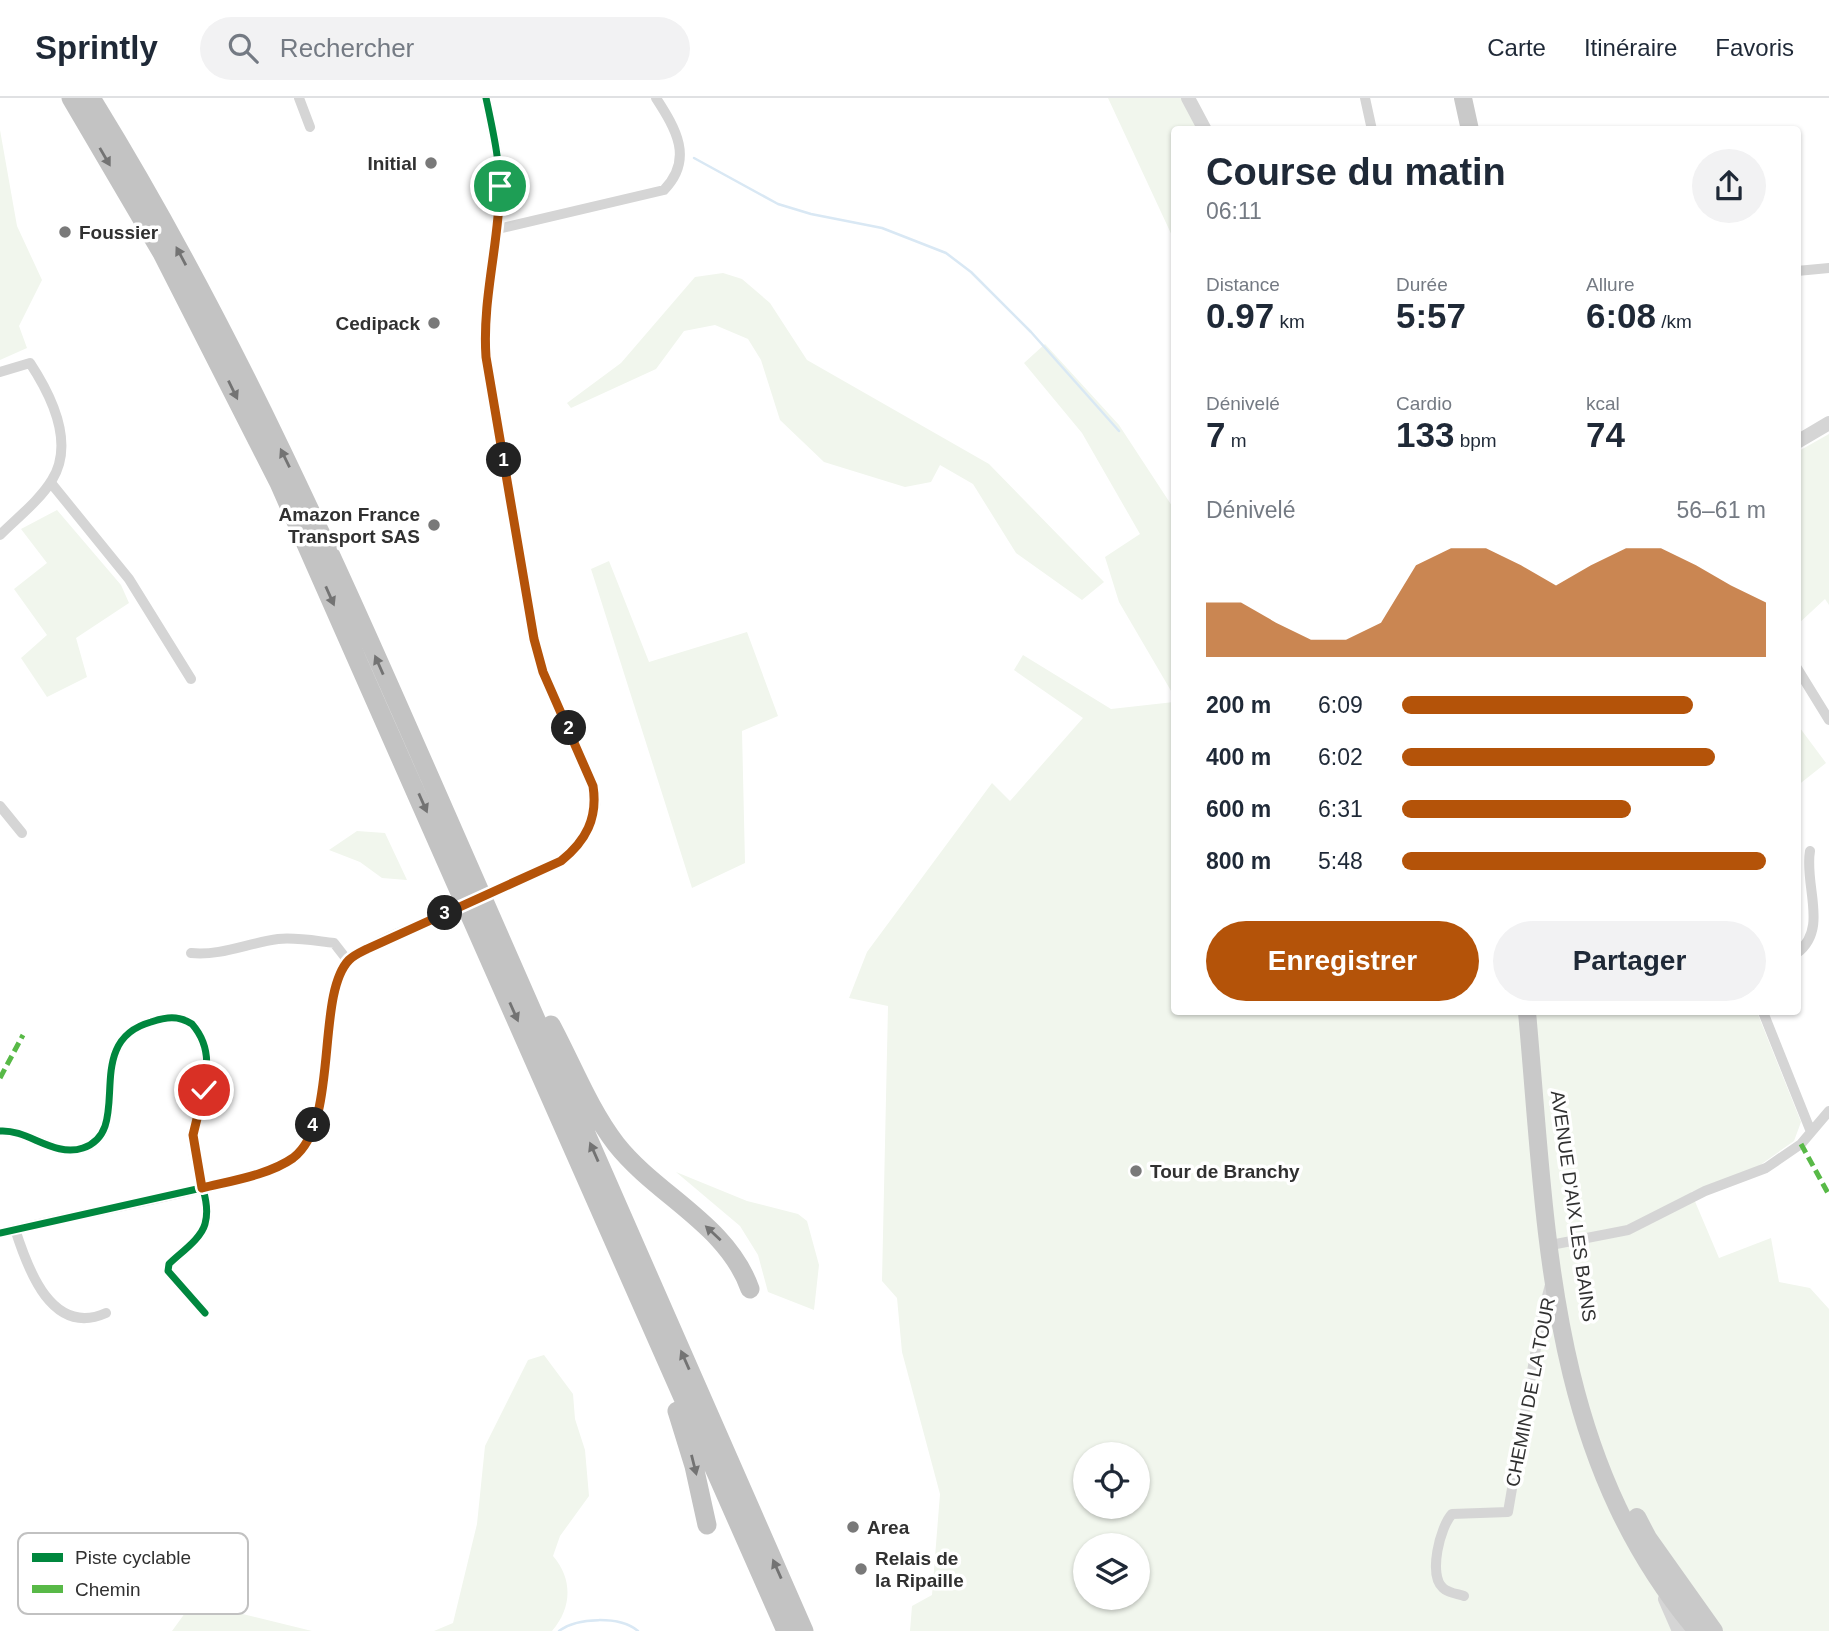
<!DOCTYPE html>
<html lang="fr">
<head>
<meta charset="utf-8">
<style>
	:root { --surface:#fff; --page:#f2f2f3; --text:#1f2937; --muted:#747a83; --line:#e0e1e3; --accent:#b45309 }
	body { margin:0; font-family:Arial,sans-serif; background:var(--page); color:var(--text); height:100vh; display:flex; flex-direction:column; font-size:26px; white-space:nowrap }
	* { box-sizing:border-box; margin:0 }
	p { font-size:23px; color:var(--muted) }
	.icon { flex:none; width:38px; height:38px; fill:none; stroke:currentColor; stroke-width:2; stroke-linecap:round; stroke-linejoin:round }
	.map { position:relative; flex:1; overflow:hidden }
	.sheet { position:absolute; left:1171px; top:28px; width:630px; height:889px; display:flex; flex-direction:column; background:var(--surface); border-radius:7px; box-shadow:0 2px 5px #0004 }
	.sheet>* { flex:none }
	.fabs { position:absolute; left:1073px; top:1344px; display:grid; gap:14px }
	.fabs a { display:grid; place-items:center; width:77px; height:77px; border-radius:50%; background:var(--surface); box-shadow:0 2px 5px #0004; font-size:35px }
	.pin { position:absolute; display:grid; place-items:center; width:60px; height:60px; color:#fff; margin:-30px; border:4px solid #fff; border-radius:50%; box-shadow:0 2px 7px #0007 }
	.km { position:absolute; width:35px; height:35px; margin:-18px; border-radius:50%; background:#222; color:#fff; font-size:19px; line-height:35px; text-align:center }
	.round { display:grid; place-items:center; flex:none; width:74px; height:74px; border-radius:37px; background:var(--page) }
	.overview { display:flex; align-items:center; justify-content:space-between; height:119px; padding:0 35px }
	h1 { font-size:38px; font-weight:600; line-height:52px }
	.figures { display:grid; grid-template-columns:repeat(3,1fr); gap:10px; height:119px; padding:7px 35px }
	.figures div { display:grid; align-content:center }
	.figures b { font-size:35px; font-weight:600 }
	.figures small { font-size:19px; font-weight:400 }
	.figures p { font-size:19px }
	.chart { height:196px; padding:14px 35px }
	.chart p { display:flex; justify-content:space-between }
	.chart svg { width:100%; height:126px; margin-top:7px; fill:var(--accent); opacity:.7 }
	.primary-button { display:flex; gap:14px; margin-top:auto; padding:14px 35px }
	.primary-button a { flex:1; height:80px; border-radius:42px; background:var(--accent); color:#fff; font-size:28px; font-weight:600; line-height:80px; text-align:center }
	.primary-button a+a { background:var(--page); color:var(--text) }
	ul { padding:0 35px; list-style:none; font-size:23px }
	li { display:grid; grid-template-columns:112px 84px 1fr; align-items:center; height:52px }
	li i { height:18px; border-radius:9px; background:var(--accent) }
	header { display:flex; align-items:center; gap:42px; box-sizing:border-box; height:98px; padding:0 35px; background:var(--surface); border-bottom:2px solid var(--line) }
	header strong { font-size:33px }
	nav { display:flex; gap:38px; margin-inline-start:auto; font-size:24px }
	.search { width:490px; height:63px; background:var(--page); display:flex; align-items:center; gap:18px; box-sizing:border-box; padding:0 24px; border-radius:38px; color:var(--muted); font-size:26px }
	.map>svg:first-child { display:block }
</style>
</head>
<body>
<header>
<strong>Sprintly</strong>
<div class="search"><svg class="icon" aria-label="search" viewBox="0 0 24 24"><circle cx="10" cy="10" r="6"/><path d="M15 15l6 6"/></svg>Rechercher</div>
<nav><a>Carte</a><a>Itinéraire</a><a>Favoris</a></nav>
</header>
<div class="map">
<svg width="1829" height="1533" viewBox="0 0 1829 1533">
	<rect width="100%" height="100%" fill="#fff"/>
	<path fill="#f1f6ed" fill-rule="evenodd" d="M1108 0H1182L1197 30 1174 32V142Z
		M0 32 17 128 42 182 19 228 27 250 0 262Z
		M723 175 742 181 770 205 807 262 989 366 1104 484 1082 502 1016 455 973 386 940 367 931 384 905 389 824 364 780 322 761 262 748 241 715 227 684 233 656 271 571 310 567 305 621 265 695 179Z
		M1045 246 1119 327 1174 411V598L1119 504 1105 459 1140 436 1082 335 1024 265Z
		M1829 336V507L1825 501 1797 527V354Z
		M57 412 121 487 129 505 76 540 87 579 47 599 21 560 47 537 14 491 47 465 21 431Z
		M609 463 649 564 747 534 778 618 742 633 745 765 692 790 591 471Z
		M1023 557 1111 611 1174 604V914H1757L1801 1024 1794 1043 1756 1070 1691 1094 1719 1160 1771 1140 1779 1184 1810 1190 1829 1211V1533H910L912 1508 932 1497 940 1396 902 1254 897 1200 882 1183 888 908 849 900 867 854 992 685 1010 703 1083 620 1014 572ZM1085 1356H1138V1409H1085ZM1085 1447H1138V1500H1085Z
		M1797 626 1826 665 1797 688Z
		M357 733 385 735 407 782 382 780 360 764 329 752Z
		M676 1074 747 1103 798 1116 807 1123 819 1167 814 1212 768 1194 758 1157 740 1128Z
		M544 1257 573 1296 575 1321 585 1352 589 1398 560 1438 553 1458C573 1481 572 1510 552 1533H434L453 1525 477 1426 485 1348 528 1262Z
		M193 1504 312 1533H172Z"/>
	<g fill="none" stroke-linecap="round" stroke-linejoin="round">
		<path stroke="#d9e8f4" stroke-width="2.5" d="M694 60 778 106 811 116 882 130 946 155 971 174 1031 234 1119 333
			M559 1533C577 1519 620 1518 638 1533"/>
		<path stroke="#d5d5d5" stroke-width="10" d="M299 0 310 29
			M486 0C493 33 501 68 500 102 498 156 482 204 486 259L534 541 543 574 590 677 596 704 589 731 572 754 561 763 502 790
			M1365 0 1372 32
			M498 131 664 92C694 61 676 31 656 0
			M1797 173 1829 170
			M0 274 30 265C51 297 75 345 52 382 40 402 17 420 0 437
			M51 385 129 481 191 581
			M1797 570 1829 622
			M0 708 22 735
			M191 855C221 858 248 845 278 841 296 839 316 843 334 845L348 863
			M1797 855C1829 831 1804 788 1810 753
			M1763 914 1811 1034
			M0 1033C28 1031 54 1060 83 1050 136 1032 79 944 151 924 166 919 178 917 192 926 226 965 190 1008 193 1051 195 1075 212 1102 205 1126 201 1141 180 1155 169 1166L168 1173 205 1215
			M15 1131C28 1172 52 1239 106 1215
			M0 1135C79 1115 161 1103 239 1080 259 1074 282 1071 298 1056 338 1018 317 896 349 863 366 845 424 825 449 813
			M1556 1146 1628 1132 1705 1093 1766 1070 1801 1046 1829 1013
			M1464 1498C1458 1496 1448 1495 1443 1490 1428 1477 1440 1429 1452 1416L1508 1414 1541 1221 1551 1183"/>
		<path stroke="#d5d5d5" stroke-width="14" d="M1188 0 1205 32
			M1797 344 1829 325
			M1665 1501 1679 1533"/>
		<path stroke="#c9c9c9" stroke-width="18" d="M1463 0 1470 32
			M1527 914C1547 1132 1547 1356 1697 1533
			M1637 1419 1648 1440 1714 1533"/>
		<path stroke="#c3c3c3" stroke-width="19" d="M71 0 162 155 279 385 786 1533
			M91 0C236 234 346 488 456 739 572 1004 688 1269 804 1533
			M551 927C572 966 589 1011 616 1046 657 1098 727 1126 750 1191
			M677 1313 694 1368 707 1427"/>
		<path stroke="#d5d5d5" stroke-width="10" d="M449 813 502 790"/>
		<path stroke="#58b947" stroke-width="5" stroke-dasharray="10 5" stroke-linecap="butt" d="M0 980 23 937
			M1801 1046 1829 1097"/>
		<g stroke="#fff" stroke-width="11">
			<path id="cycleway" d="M0 1033C28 1031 54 1060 83 1050 136 1032 79 944 151 924 166 919 178 917 192 926 226 965 190 1008 193 1051 195 1075 212 1102 205 1126 201 1141 180 1155 169 1166L168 1173 205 1215
				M0 1135 215 1087 272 1071 293 1060 304 1049 312 1032 322 987 339 878 348 863 367 851 561 763C586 743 598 720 593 687L543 574 534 541 486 259C482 204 498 156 500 102 501 68 493 33 486 0"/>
		</g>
		<use href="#cycleway" stroke="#00873e" stroke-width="7"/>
	</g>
	<defs><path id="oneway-solid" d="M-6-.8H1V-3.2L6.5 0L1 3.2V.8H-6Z" transform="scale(1.75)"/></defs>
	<g fill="#737373">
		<use href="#oneway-solid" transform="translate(105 59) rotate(60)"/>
		<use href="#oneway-solid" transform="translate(181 158) rotate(-118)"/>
		<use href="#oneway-solid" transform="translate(233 292) rotate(64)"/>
		<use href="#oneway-solid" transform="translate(285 360) rotate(-116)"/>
		<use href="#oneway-solid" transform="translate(330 498) rotate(66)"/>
		<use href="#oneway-solid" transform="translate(379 567) rotate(-114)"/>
		<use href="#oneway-solid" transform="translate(423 705) rotate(66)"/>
		<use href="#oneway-solid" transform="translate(514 914) rotate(66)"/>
		<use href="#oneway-solid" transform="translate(594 1054) rotate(-114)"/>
		<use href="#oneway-solid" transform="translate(713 1135) rotate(-137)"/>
		<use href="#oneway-solid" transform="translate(685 1262) rotate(-114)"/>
		<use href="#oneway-solid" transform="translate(694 1367) rotate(76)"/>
		<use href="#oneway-solid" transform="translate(777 1471) rotate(-114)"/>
	</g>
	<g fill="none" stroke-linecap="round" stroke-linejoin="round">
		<g stroke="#fff" stroke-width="14">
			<path id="route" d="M204 992 193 1037 202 1090C230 1083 269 1077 293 1060 340 1025 315 897 349 862 354 857 361 854 367 851L561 763C586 743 598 720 593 688L543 574 534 541 486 259C482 201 499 146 500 88"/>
		</g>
		<use href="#route" stroke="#b45309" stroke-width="9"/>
	</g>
	<g fill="#797979" stroke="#fff" stroke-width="2.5">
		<circle cx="431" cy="65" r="7"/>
		<circle cx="65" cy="134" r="7"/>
		<circle cx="434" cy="225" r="7"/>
		<circle cx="434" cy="427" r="7"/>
		<circle cx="1136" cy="1073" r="7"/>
		<circle cx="853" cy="1429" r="7"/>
		<circle cx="861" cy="1471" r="7"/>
	</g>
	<g text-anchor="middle" stroke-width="7" stroke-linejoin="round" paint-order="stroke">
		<g font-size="19" font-weight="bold" fill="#313131" stroke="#fff" text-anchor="start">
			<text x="417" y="72" text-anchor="end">Initial</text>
			<text x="79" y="141">Foussier</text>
			<text x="420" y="232" text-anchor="end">Cedipack</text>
			<text x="420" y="423" text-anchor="end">Amazon France<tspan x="420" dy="22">Transport SAS</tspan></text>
			<text x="1150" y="1080">Tour de Branchy</text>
			<text x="867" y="1436">Area</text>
			<text x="875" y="1467">Relais de<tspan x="875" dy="22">la Ripaille</tspan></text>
		</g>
		<g font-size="19" fill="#313131" stroke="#fff">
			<text transform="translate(1574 1108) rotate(82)" y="7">AVENUE D'AIX LES BAINS</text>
			<text transform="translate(1530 1294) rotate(-79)" y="7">CHEMIN DE LA TOUR</text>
		</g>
	</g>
	<rect x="18" y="1435" width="230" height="81" rx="10" fill="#fff" stroke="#c1c1c1" stroke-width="2"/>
	<rect x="32" y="1455" width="31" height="9" fill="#00873e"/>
	<rect x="32" y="1487" width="31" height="8" fill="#58b947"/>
	<g font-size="19" fill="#313131">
		<text x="75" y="1466">Piste cyclable</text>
		<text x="75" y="1498">Chemin</text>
	</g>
</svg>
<div class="fabs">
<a><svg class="icon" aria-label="locate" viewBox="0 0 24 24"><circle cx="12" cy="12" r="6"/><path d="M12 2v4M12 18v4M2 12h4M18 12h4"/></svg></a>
<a><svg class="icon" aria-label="layers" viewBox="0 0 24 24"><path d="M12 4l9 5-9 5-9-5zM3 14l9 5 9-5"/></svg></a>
</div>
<div class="pin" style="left:500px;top:88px;background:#1e9e55"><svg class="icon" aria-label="arrive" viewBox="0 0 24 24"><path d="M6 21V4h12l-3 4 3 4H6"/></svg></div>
<div class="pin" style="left:204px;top:992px;background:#d93025"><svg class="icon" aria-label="check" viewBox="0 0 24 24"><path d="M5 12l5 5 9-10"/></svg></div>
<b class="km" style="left:504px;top:362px">1</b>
<b class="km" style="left:569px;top:630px">2</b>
<b class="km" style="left:445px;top:815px">3</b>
<b class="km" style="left:313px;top:1027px">4</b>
<section class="sheet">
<div class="overview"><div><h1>Course du matin</h1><p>06:11</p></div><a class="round"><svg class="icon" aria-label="share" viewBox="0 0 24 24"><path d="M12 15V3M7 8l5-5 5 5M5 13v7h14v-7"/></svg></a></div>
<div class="figures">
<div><p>Distance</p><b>0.97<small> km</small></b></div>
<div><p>Durée</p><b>5:57</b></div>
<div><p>Allure</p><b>6:08<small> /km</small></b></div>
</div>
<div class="figures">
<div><p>Dénivelé</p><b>7<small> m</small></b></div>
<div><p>Cardio</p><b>133<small> bpm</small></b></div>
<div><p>kcal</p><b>74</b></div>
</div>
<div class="chart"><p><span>Dénivelé</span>56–61 m</p>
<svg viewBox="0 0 160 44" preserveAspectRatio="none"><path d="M0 44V25L10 25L20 32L30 38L40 38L50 32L60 12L70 6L80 6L90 12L100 19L110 12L120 6L130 6L140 12L150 19L160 25V44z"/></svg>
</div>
<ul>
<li><b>200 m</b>6:09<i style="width:80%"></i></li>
<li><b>400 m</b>6:02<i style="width:86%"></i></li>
<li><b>600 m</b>6:31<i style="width:63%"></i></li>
<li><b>800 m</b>5:48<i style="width:100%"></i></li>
</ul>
<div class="primary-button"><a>Enregistrer</a><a>Partager</a></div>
</section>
</div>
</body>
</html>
